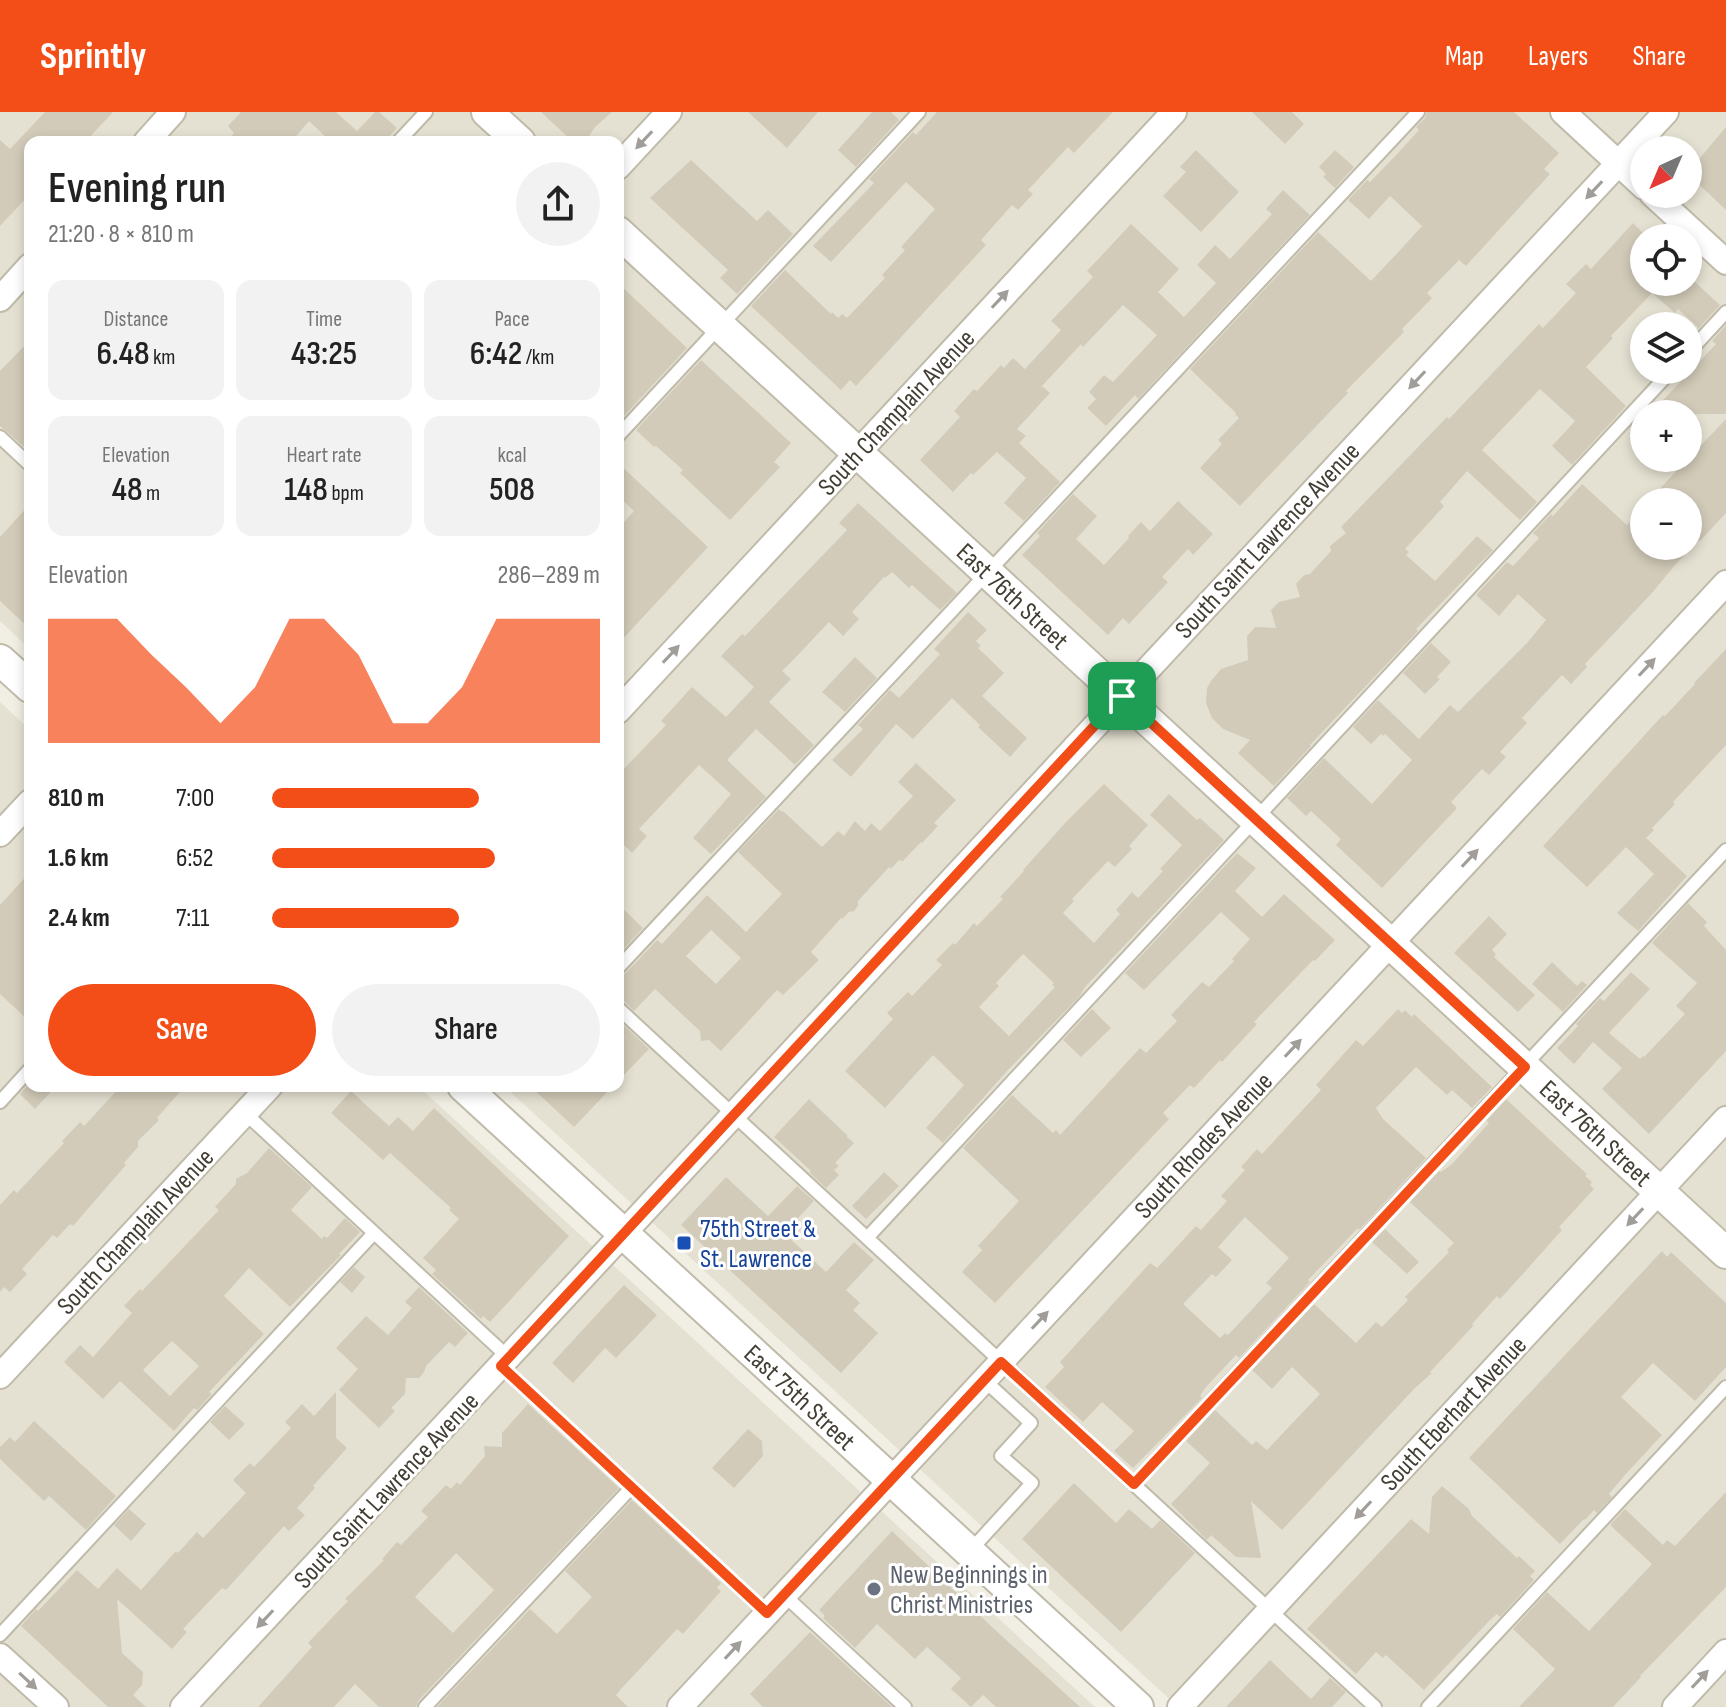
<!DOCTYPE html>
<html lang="en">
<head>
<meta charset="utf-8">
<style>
	:root { --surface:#fff; --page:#f2f2f2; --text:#222; --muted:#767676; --accent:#f44e18 }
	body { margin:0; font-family:"Sofia Sans Condensed",sans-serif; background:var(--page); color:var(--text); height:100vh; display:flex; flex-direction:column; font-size:30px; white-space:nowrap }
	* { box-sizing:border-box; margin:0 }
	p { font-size:26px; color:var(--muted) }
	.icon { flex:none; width:44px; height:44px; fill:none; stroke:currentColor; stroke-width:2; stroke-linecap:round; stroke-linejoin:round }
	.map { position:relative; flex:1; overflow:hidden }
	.details { position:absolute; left:24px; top:24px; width:600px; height:956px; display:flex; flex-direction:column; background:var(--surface); border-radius:16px; box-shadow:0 4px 12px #0003 }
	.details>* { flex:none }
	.needle { width:52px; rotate:224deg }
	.tools { position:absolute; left:1630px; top:24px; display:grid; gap:16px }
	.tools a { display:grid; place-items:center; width:72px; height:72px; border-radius:50%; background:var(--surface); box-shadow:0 4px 12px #0003; font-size:40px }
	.pin { position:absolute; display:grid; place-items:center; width:68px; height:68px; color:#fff; margin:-34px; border-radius:16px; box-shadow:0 4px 12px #0006 }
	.round { display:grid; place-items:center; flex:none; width:84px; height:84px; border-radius:42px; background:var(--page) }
	.summary { display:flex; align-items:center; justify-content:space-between; height:136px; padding:0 24px }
	h1 { font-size:44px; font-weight:600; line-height:60px }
	.metrics { display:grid; grid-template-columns:repeat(3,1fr); gap:12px; height:136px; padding:8px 24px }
	.metrics div { display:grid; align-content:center; border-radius:16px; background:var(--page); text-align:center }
	.metrics b { font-size:34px; font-weight:600 }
	.metrics small { font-size:22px; font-weight:400 }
	.metrics p { font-size:22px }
	.chart { height:224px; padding:16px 24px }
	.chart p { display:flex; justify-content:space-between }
	.chart svg { width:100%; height:144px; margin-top:8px; fill:var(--accent); opacity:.7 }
	.button { display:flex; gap:16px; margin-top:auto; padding:16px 24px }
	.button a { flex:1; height:92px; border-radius:48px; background:var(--accent); color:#fff; font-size:32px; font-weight:600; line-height:92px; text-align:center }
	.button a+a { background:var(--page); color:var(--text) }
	ul { padding:0 24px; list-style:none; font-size:26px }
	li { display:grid; grid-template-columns:128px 96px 1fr; align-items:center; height:60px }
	li i { height:20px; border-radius:10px; background:var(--accent) }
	header { display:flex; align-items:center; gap:48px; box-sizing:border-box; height:112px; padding:0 40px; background:var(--accent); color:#fff }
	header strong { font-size:38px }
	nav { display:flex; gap:44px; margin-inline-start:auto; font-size:28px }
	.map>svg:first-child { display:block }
</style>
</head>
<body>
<header>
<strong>Sprintly</strong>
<nav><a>Map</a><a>Layers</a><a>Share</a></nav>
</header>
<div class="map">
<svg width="1726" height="1595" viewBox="0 0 1726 1595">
	<rect width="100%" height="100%" fill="#f1eee3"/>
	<path fill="#e5e1d2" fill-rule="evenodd" d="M0 0H1726V1595H1178L504 974H618V30H30V537L0 509ZM1644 38H1688V82H1644ZM1644 126H1688V170H1644ZM1644 214H1688V258H1644ZM1644 302H1688V346H1644ZM1644 390H1688V434H1644Z
		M0 590 30 618V974H418L1095 1595H0Z"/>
	<path fill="#d2cbb9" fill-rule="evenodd" d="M45 0H113L85 30H30V82L0 114V28L10 37Z
		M241 0H336L357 19 375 0H379L397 16 384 30H331L309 9 291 30H227L234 21 228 14Z
		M541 0H612L595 15 589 24H577L572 29Z
		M748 0H818L787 36Z
		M872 0H891L899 8 856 55 838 38Z
		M937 0H1113L1074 41 1068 35 1028 78 1033 82 1018 98 1012 93 981 128 986 133 856 274 850 268 841 278 751 194 785 158 831 202 832 200 838 206 842 202 847 206 885 166 882 163 905 138 901 135 935 97 906 70 831 150 813 134 874 71 869 67 913 20 916 23Z
		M1252 0H1292L1304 12 1285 32Z
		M1427 0H1514L1559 41 1544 57 1550 62 1466 154 1459 148 1427 181 1432 186 1402 217 1404 220 1346 279 1348 281 1240 394 1200 356 1222 332 1218 328 1239 306 1235 302 1236 301 1190 257 1318 120 1371 169 1403 135 1422 114 1390 84 1369 107 1348 88 1367 68 1370 70 1400 39 1419 18 1416 15 1425 6Z
		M1726 15V98L1688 62V49L1700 46Z
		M1196 38 1239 80 1201 120 1163 84 1186 60 1180 55Z
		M1335 38 1354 55 1335 76 1323 65 1326 62 1319 55Z
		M691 48 757 109 768 98 793 122 737 182 720 166 728 158 650 86Z
		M1283 78 1310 103 1138 287 1135 283 1106 314 1087 296 1096 287 1089 280 1104 263 1113 270 1157 223 1123 193 1083 235 1081 232 1042 274 1050 281 1017 317 1026 324 1019 331 1060 370 1024 409 1004 391 1026 366 997 340 973 363 971 361 953 380 920 348 960 305 954 299 974 277 977 279 1001 253 1004 256 1013 246 1025 257 1061 218 1051 209 1093 165 1087 159 1131 112 1179 157 1158 180 1184 205 1216 171 1197 153 1215 133 1230 147 1272 102 1266 97Z
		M1633 111 1644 122V170H1695L1720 193 1699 216 1678 197 1675 201 1652 181 1611 224 1613 226 1586 255 1626 294 1572 353 1552 334 1575 309 1540 277 1482 338 1537 390 1520 408 1467 359 1440 390 1444 394 1405 437 1409 440 1406 443 1435 469 1477 424 1493 438 1416 517 1418 519 1310 633 1311 634 1274 674 1238 641 1250 628 1223 617 1212 606 1206 591 1207 576 1211 569 1221 557 1248 548 1247 524 1255 515 1276 516 1271 498 1279 490 1300 485 1296 472 1304 463 1310 462 1331 439 1330 434 1346 421 1341 415 1447 305 1449 307 1539 212 1543 216 1576 181 1566 172 1586 152 1591 157Z
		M618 171 687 236 623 305 618 300Z
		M1726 213V302H1650L1716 232 1712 229Z
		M30 228V340L0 314V259Z
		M701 248 791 331 774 350 780 355 730 408 680 361 683 358 656 334 654 335 636 318Z
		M1726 307V401L1700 429 1699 428 1675 453 1652 481 1585 552 1587 555 1571 572 1562 563 1522 606 1527 611 1500 640 1506 645 1489 663 1482 657 1451 690 1457 696 1382 776 1336 733 1341 727 1311 699 1306 704 1287 686 1324 646 1372 692 1412 648 1385 622 1383 624 1381 622 1371 632 1353 615 1378 588 1419 627 1450 593 1458 600 1527 531 1546 508 1518 482 1499 504 1476 483 1507 450 1513 454 1539 426 1533 421 1551 402 1553 404 1582 372 1627 413 1644 394V434H1688V390H1647Z
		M618 351 708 435 618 532V417L634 399 618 384Z
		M1073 382 1097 404 1076 427 1104 453 1129 426 1128 424 1141 410 1150 419 1178 389 1213 422 1193 443 1188 437 1162 465 1168 470 1129 512 1123 506 1108 523 1022 443 1040 424 1037 421Z
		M858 391 957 481 940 498 912 473 909 476 892 460 885 466 884 465 852 500 859 507 843 524 829 510 797 544 782 559 791 567 769 590 814 633 795 653 756 617 727 648 766 685 711 742 693 726 731 682 699 653 639 717 647 724 632 741 624 733 618 739V663L666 613 661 609 692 575 726 605 754 575 721 544 742 522 745 524 847 418 839 411Z
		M30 392V517L0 489V425Z
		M968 500 987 518 976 529 981 534 978 536 1004 561 982 584 1027 626 1010 645 978 615 980 613 952 586 913 627 896 612 851 665 832 648 863 617 858 613 890 578 899 586 940 542 934 537Z
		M1431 531 1451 550 1437 565 1440 567 1425 582 1403 561Z
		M1726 537V633L1673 690 1675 692 1652 716 1654 718 1646 726 1687 764 1638 819 1617 801 1654 762 1626 735 1587 775 1543 734 1663 603 1665 604 1695 572 1694 571Z
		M855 545 877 566 845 600 822 580Z
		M916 651 956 688 934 711 938 714 922 731 921 730 903 749 899 748 891 757 889 755 858 789V794L854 799 849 800 842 807 841 806 811 840 819 848 783 883 777 878 721 939 709 928 701 929 700 919 655 877 634 899 624 889 618 887V865L625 862 657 828 662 832 707 783 746 820 782 782 738 740 779 697 782 700 783 699 822 735 838 719 844 724 855 709 865 719 871 711 880 719 913 684 898 670ZM711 818 741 846 716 872 686 844Z
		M1104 672 1148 713 1129 734 1132 737 1115 755 1108 749 1072 787 1074 789 1063 801 1094 831 1120 802 1116 798 1132 780 1138 786 1163 759 1160 757 1182 733 1150 703 1169 682 1197 708 1200 706 1224 728 1086 874 1079 885 1007 959 943 1031 926 1016 964 973 933 943 885 996 845 959 893 907 887 901 908 880 912 884 942 853 936 848 953 831 955 833 974 811 977 814 1003 787 1000 785 1024 759 1023 758 1066 710ZM1023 842 1054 871 1052 873 1055 875 1009 924 979 895 999 874 996 871Z
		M1237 741 1256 756 1235 779 1262 805 1284 782 1335 828 1315 849 1313 848 1254 910 1257 912 1222 950 1220 948 1194 976 1190 973 1163 1001 1169 1007 995 1191 962 1160 982 1138 978 1134 1019 1089 963 1036 1012 983 1053 1021 1056 1018 1060 1023 1140 936 1146 941 1177 909 1171 903 1202 870 1209 875 1234 849 1232 847 1250 827 1221 800 1144 878 1125 861Z
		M30 760V910L0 882V793Z
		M1688 791 1707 810 1704 814 1726 838V939L1649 1022 1602 977 1622 956 1593 930 1574 952 1557 936 1578 914 1576 912 1600 886 1604 889 1631 860 1650 877 1609 921 1640 947 1643 944 1644 945 1685 902 1676 894 1697 871 1652 831Z
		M618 792 643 816 618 843Z
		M1489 804 1507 822 1492 838 1496 842 1494 845 1535 883 1518 900 1454 841Z
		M1552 850 1577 874 1582 869 1587 873 1563 900 1532 872Z
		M1092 897 1111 916 1081 945 1063 928Z
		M1398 897 1402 901 1405 898 1412 905 1414 902 1492 975 1472 996 1452 978 1447 983 1416 955 1376 996 1383 1007 1426 1046 1359 1118 1358 1116 1308 1168 1310 1170 1239 1246 1236 1243 1205 1276 1200 1284 1202 1286 1133 1356 1114 1339 1134 1319 1102 1290 1083 1310 1045 1275 1064 1255 1060 1250 1150 1151 1157 1156 1196 1114 1201 1118 1227 1089 1221 1084 1245 1058 1241 1055 1257 1037 1262 1042 1321 978 1316 973 1356 928 1363 934ZM1245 1105 1289 1146 1266 1171 1272 1176 1228 1223 1225 1221 1220 1226 1183 1192 1212 1162 1216 1165 1232 1148 1218 1135Z
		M618 908 649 937 618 969Z
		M27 974H56L35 997 20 982Z
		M121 974H185L157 1006 159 1008 138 1029V1035L124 1051 126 1053 73 1114 70 1112 57 1126 53 1123 22 1157 27 1162 10 1180 4 1175 0 1180V1093L14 1078 17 1081 64 1031 62 1029 80 1010 84 1014Z
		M530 974H613L574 1015Z
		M351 979 389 1014 398 1005 413 1019 434 996 569 1124 490 1210 483 1204 481 1207 432 1162 436 1158 423 1146 459 1107 449 1098 451 1096 390 1041 383 1048 331 1001Z
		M809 987 847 1023V1025L854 1031 835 1051 839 1054 834 1058 839 1063 826 1076 809 1060 811 1059 774 1025Z
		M1506 987 1587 1062 1585 1064 1592 1070 1590 1073 1594 1077 1559 1115 1562 1118 1521 1164 1500 1187 1497 1184 1472 1212 1474 1213 1430 1260 1432 1261 1415 1276 1282 1418 1251 1389 1261 1446 1236 1445 1211 1423 1207 1428 1171 1392 1210 1351 1186 1329 1215 1298 1252 1333 1256 1329 1267 1338 1320 1282 1292 1255 1272 1277 1252 1258 1314 1192 1356 1231 1376 1210 1382 1215 1408 1188 1405 1185 1449 1140 1447 1138 1454 1131 1410 1090 1439 1059 1441 1060 1452 1052 1489 1011 1486 1008Z
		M269 1036 312 1075 291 1098 322 1127 324 1124 327 1126 345 1106 360 1120 339 1142 341 1143 290 1195 249 1156 224 1184 264 1222 209 1280 212 1282 197 1298 194 1296 174 1319 120 1269 103 1287 64 1250 80 1233 93 1245 132 1201 124 1194 140 1177 142 1179 219 1098 215 1095 236 1072V1067L247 1061ZM172 1229 199 1254 170 1284 143 1258Z
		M884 1060 899 1074 866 1107 852 1094Z
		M726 1065 768 1104 797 1074 814 1089 784 1121 826 1160 854 1130 874 1148 846 1178 860 1191 853 1198 878 1221 841 1261 681 1113Z
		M1385 1117 1419 1150 1407 1162 1372 1130Z
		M1662 1139 1667 1145 1671 1140 1726 1191V1255L1695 1289 1653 1251 1621 1285 1662 1323 1624 1364 1609 1382 1612 1385 1597 1401 1594 1398 1585 1408 1584 1407 1560 1432 1469 1346Z
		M354 1155 365 1165 352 1181 340 1170Z
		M624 1173 657 1203 616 1246 605 1236 573 1271 552 1251Z
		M419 1175 468 1221 455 1235 449 1230 426 1254 424 1260 419 1266H406L405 1282 391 1296 395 1299 379 1316 339 1278 358 1257 336 1236 366 1204 388 1223 412 1196 405 1190Z
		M336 1280V1326L347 1336 313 1374 315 1376 297 1396 305 1403 289 1419 284 1414 226 1478 222 1476 183 1517 187 1520 172 1537 117 1487 122 1541 143 1560 142 1573 133 1583 146 1595H108L21 1514 36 1497 38 1499 77 1458 98 1477 117 1456 141 1478 176 1439 178 1441 197 1420 203 1426 246 1381 233 1368 250 1351 254 1355 291 1316 285 1310 302 1292 314 1304Z
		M528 1292 619 1376 418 1589 416 1595H379L355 1572 334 1595H258L312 1535 308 1531 348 1489 345 1487 384 1448 382 1447 397 1430 401 1433 428 1405 421 1399 446 1373 451 1377 457 1370 460 1373 485 1344 484 1334 502 1335V1321ZM456 1441 494 1478 453 1521 415 1485Z
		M225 1294 245 1312 229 1328 210 1310Z
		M34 1309 116 1384 86 1418 49 1384 44 1389 0 1347V1335L10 1325 15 1330Z
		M748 1317 762 1329 763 1344 734 1376 712 1356Z
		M1074 1371 1116 1411 1129 1397 1152 1417 1160 1408 1195 1441 1121 1520 1022 1427Z
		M1442 1374 1469 1397 1472 1404 1517 1446 1519 1444 1535 1459 1530 1464 1534 1468 1500 1505 1497 1502 1490 1508 1424 1578 1386 1543 1383 1546 1376 1540 1356 1562 1307 1517 1411 1407 1429 1422 1432 1385Z
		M1726 1380V1475L1640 1564 1641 1565 1613 1595H1519L1555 1557 1513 1517 1547 1480 1589 1519 1652 1452 1610 1413 1625 1397 1663 1433 1667 1428 1675 1434Z
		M632 1388 721 1471 717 1476 721 1479 683 1522 677 1517 621 1577 616 1583 628 1595H437L530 1497 557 1522 592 1485 565 1459Z
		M129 1397 146 1412 131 1429 114 1413Z
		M892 1419 992 1515 1080 1595H996L983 1583 971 1595 951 1577 961 1566 927 1535 915 1547 877 1512 855 1536 823 1506 825 1504 819 1498Z
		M810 1520 892 1595H763L750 1582Z
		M1270 1548 1311 1587 1330 1566 1346 1580 1332 1595H1226Z"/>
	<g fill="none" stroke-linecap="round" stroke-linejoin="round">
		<g stroke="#bfbaa9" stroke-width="16">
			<path id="service" d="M398 30 426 0
				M1688 241 1726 200
				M618 324 919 0
				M0 325 30 353
				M618 856 1418 0
				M618 896 1375 1595
				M0 990 30 957
				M245 1001 509 1246
				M867 1126 1672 258
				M501 1254 767 1501
				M1134 1372 1726 738
				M969 1440 1032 1371 1001 1344 1031 1311 984 1268
				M784 1483 905 1595
				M0 1523 374 1121
				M425 1595 632 1375
				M1428 1595 1726 1275"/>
		</g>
		<g stroke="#bfbaa9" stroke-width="28">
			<path id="minor" d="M1563 0 1644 75
				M146 30 173 0
				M618 55 669 0
				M1652 82 1726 150
				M0 187 30 154
				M618 599 1174 0
				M0 722 30 690
				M0 1264 270 974
				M0 1544 56 1595
				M183 1595 1666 0
				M680 1595 1726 471
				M1180 1595 1726 1007
				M1675 1595 1726 1540"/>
		</g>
		<g stroke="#bfbaa9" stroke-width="34">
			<path id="tertiary" d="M487 0 520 30
				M618 120 1726 1141
				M0 548 30 575
				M463 974 1138 1595"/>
		</g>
		<use href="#service" stroke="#fff" stroke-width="12"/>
		<use href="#minor" stroke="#fff" stroke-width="24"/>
		<use href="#tertiary" stroke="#fff" stroke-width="30"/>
	</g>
	<defs><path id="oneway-solid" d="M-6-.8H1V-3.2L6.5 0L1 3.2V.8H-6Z" transform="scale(2)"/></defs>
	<g fill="#a19e9a">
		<use href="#oneway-solid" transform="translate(644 28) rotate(133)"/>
		<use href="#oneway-solid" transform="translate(1594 78) rotate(133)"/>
		<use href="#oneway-solid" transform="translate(1000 187) rotate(-47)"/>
		<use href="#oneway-solid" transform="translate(1417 268) rotate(133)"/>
		<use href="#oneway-solid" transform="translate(671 542) rotate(-47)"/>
		<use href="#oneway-solid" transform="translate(1647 555) rotate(-47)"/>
		<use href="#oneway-solid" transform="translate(1470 746) rotate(-47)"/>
		<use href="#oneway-solid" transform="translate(1293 936) rotate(-47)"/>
		<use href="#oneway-solid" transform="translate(1635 1105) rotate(133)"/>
		<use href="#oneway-solid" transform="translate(1040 1208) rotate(-47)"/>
		<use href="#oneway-solid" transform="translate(1363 1398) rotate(133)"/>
		<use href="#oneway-solid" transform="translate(265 1507) rotate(133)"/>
		<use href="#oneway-solid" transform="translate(733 1538) rotate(-47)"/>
		<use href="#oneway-solid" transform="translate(1700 1567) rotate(-47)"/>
		<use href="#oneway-solid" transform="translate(28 1569) rotate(43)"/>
	</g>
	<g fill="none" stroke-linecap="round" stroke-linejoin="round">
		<g stroke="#fff" stroke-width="16">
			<path id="route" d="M1122 584 1525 955 1134 1372 1001 1250 767 1501 501 1254Z"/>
		</g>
		<use href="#route" stroke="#f44e18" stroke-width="10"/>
	</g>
	<rect fill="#1a4fb4" stroke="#fff" stroke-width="3" x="676" y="1123" width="16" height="16" rx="4"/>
	<circle fill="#6b7280" stroke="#fff" stroke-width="3" cx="874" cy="1477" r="8"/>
	<g text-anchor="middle" stroke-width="6" stroke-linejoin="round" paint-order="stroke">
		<g font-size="26" fill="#433e34" stroke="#fff">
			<text transform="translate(896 300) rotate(-47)" y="9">South Champlain Avenue</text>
			<text transform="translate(1267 428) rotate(-47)" y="9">South Saint Lawrence Avenue</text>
			<text transform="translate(1013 484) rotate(43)" y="9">East 76th Street</text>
			<text transform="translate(1596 1021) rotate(43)" y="9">East 76th Street</text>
			<text transform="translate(1203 1033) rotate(-47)" y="9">South Rhodes Avenue</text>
			<text transform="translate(135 1119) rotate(-47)" y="9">South Champlain Avenue</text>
			<text transform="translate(800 1285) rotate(43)" y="9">East 75th Street</text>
			<text transform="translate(1453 1301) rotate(-47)" y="9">South Eberhart Avenue</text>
			<text transform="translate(386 1378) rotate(-47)" y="9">South Saint Lawrence Avenue</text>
		</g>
		<g font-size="26" fill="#164399" stroke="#fff" text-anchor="start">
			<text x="700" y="1125">75th Street &amp;<tspan x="700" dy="30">St. Lawrence</tspan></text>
		</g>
		<g font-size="26" fill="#5b616d" stroke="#fff" text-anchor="start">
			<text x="890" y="1471">New Beginnings in<tspan x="890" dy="30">Christ Ministries</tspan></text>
		</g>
	</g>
</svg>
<div class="tools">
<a><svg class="needle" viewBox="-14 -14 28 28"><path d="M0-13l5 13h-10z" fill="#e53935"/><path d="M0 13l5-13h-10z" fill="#767676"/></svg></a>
<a><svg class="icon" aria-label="locate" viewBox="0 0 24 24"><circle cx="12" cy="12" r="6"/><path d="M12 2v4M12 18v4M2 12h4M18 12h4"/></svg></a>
<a><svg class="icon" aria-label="layers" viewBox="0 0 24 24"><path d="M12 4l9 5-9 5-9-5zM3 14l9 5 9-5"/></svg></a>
<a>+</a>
<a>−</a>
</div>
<div class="pin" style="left:1122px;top:584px;background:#1e9e55"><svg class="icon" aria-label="arrive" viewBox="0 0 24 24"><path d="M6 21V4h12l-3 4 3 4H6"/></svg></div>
<section class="details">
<div class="summary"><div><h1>Evening run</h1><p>21:20 · 8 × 810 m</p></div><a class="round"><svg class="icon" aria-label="share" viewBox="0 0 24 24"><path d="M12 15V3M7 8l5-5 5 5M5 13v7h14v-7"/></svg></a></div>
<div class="metrics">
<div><p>Distance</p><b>6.48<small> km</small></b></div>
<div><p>Time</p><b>43:25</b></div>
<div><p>Pace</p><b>6:42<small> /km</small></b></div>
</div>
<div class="metrics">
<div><p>Elevation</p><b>48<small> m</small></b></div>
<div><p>Heart rate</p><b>148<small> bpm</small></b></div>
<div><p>kcal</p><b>508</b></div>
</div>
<div class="chart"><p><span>Elevation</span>286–289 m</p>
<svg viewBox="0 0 160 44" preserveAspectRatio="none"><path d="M0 44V6L10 6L20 6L30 17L40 27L50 38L60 27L70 6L80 6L90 17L100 38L110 38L120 27L130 6L140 6L150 6L160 6V44z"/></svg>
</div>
<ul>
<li><b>810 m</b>7:00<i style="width:63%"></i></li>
<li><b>1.6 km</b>6:52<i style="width:68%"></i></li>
<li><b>2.4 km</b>7:11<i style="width:57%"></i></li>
</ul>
<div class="button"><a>Save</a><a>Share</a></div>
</section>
</div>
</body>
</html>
